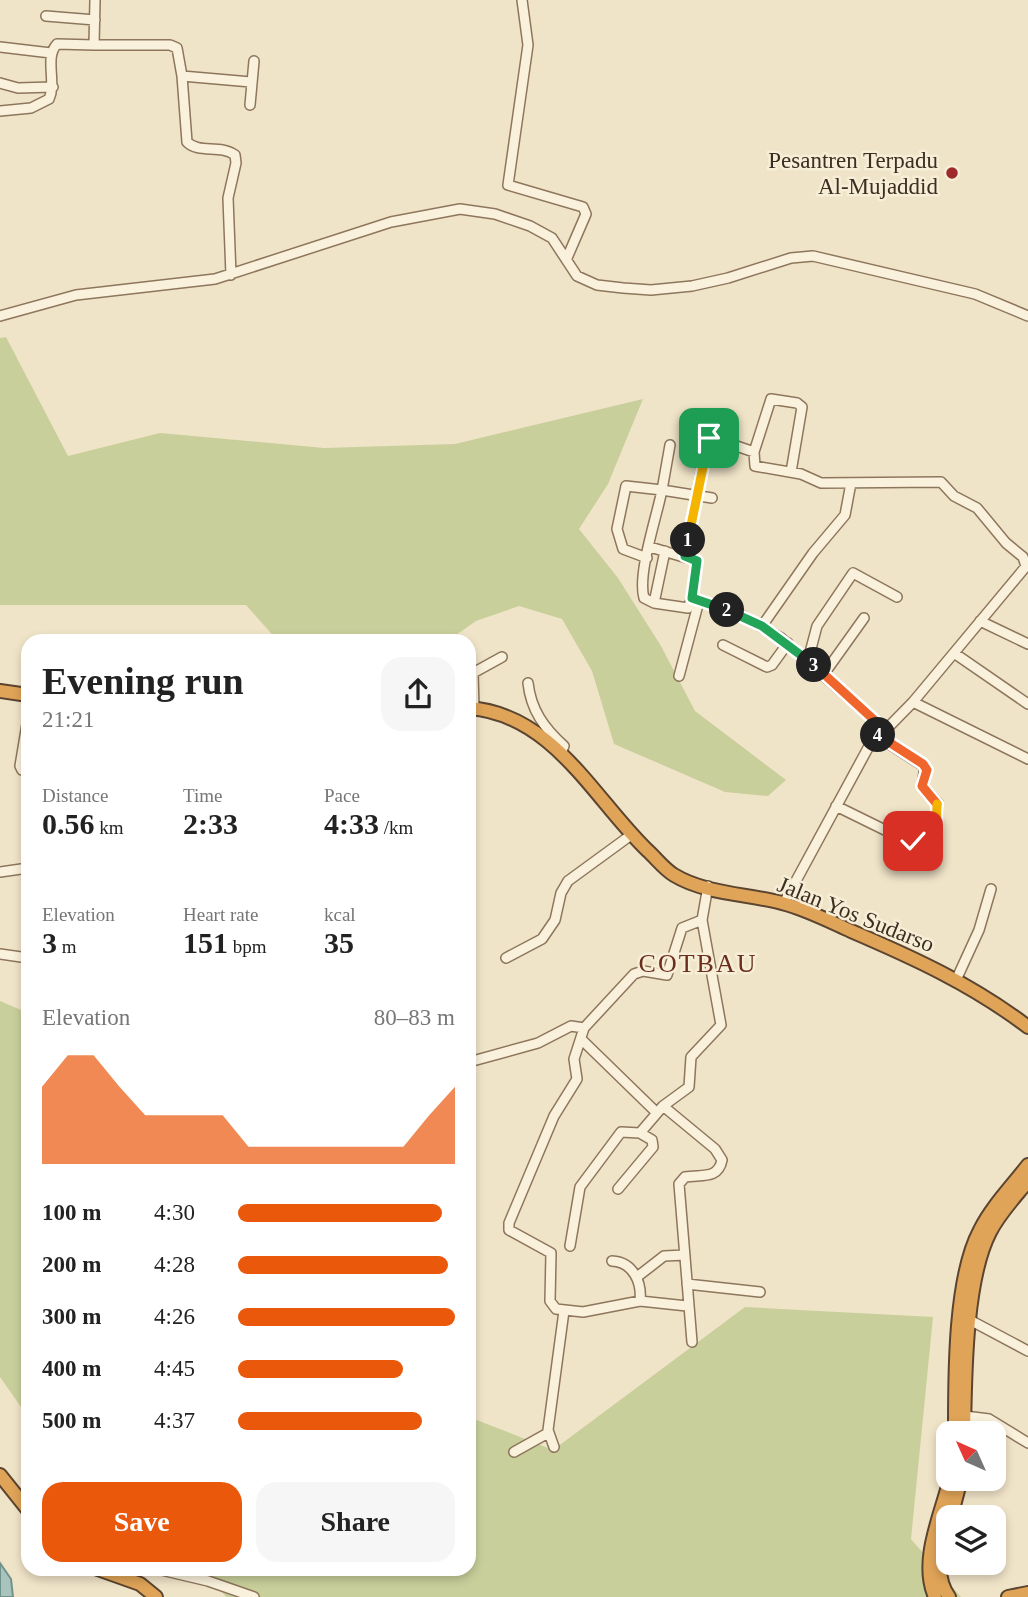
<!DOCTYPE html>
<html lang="en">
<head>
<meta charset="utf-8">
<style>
	:root { --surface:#fff; --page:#f6f6f6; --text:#222; --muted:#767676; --accent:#ea580c }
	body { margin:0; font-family:Georgia,serif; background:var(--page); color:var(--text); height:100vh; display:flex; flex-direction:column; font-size:26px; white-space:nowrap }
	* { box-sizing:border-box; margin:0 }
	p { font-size:23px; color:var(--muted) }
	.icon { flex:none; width:38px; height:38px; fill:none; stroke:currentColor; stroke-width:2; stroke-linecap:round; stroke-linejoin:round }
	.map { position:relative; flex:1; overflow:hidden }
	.panel { position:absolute; left:21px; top:634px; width:455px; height:942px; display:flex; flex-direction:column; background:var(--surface); border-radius:21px; box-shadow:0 4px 10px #0003 }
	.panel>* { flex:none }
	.needle { width:46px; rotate:315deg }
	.buttons { position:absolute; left:936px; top:1421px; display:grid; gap:14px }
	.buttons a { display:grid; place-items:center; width:70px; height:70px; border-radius:14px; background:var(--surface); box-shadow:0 4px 10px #0003; font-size:35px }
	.pin { position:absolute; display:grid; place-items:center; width:60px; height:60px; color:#fff; margin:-30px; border-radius:14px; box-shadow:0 4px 10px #0006 }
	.km { position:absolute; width:35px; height:35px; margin:-18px; border-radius:50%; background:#222; color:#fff; font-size:19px; line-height:35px; text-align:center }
	.round { display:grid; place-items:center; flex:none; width:74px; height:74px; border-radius:21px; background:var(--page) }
	.head { display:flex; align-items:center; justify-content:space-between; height:119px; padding:0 21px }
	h1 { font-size:38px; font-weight:700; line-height:52px }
	.stats { display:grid; grid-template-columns:repeat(3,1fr); gap:10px; height:119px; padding:7px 21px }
	.stats div { display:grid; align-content:center }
	.stats b { font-size:30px; font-weight:700 }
	.stats small { font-size:19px; font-weight:400 }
	.stats p { font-size:19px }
	.chart { height:196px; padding:14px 21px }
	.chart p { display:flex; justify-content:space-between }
	.chart svg { width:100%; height:126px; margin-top:7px; fill:var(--accent); opacity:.7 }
	.cta { display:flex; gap:14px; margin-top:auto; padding:14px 21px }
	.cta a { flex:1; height:80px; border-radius:21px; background:var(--accent); color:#fff; font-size:28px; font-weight:700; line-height:80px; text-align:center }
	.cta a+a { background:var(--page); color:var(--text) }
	ul { padding:0 21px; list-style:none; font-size:23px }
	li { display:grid; grid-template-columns:112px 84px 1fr; align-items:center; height:52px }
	li i { height:18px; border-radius:9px; background:var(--accent) }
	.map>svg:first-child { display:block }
</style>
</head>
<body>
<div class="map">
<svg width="1028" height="1597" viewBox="0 0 1028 1597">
	<rect width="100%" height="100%" fill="#f0e4c8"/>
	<path fill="#c9cf9b" d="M6 337 68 456 160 433 324 448 455 444 643 399 608 484 579 529 618 578 661 646 695 711 786 780 768 796 725 792 614 744 592 671 562 619 519 606 476 621 449 640H277L246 605H0V338Z
		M0 1001 28 1013V1417L0 1377Z
		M745 1307 933 1317 911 1539 961 1597H226L203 1568H469V1417L553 1450Z"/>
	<path fill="#a9c4bc" stroke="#6f938a" stroke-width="2" d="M0 1563 11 1579 13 1597H0Z"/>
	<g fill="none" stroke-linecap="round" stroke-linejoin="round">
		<g stroke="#8d765c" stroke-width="12">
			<path id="minor" d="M95 0 94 45H170L177 48 182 76 187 142C199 154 220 144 235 155L236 163 228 198 231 275
				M522 0 528 45 508 185 583 207 586 214 567 258
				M46 16 95 20
				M0 47 51 53
				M182 76 251 82
				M0 83 18 88 53 87
				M250 105 254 61
				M0 111 31 108 49 99C57 82 44 58 57 44L94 45
				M0 316 76 295 215 279 391 222 460 209 495 214 530 226 552 238 577 276 597 285 623 288 651 290 692 286 728 278 791 258 813 256 975 294 1028 316
				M791 472 802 407 797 403 771 399 754 452 755 466 801 474 821 483 941 482 954 496 977 508 1006 543 1023 557 1026 566
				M650 547 697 561 692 598 688 608 654 603 644 598C637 574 657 516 662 490L712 498
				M685 556 707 440 713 438 754 452
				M647 558 623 549 617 529 626 486 662 490 670 445
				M692 598 741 615 781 638 884 729
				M654 603 665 551
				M980 621 1028 644
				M762 626 813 553 845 515 851 483
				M723 645 767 667 772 665 788 643
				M954 653 1028 704
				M808 660 817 626 853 573 897 597
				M824 674 864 618
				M679 676 699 601
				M528 683C531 710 544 728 564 746L561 753
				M913 702 1028 759
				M474 708 473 673 502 657
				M28 718 20 766 22 770 28 771
				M836 806 893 834 910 835 913 841 936 840 938 803 922 786 925 767 877 736
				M0 872 28 868
				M784 903 868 748 913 702 1028 564
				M0 954 28 958
				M506 958 542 939 555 920 561 893 568 881 631 835
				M957 978 979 930 991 889
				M584 1028 574 1059 577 1079 554 1116 509 1223V1230L551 1253 550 1301 556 1309 583 1312 640 1301 687 1306
				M581 1039 657 1113
				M469 1062 538 1043 571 1026 584 1028 634 974 643 971 667 975 682 928 702 920
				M663 1106 715 1149 722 1160C718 1180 701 1174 685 1177L679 1184 692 1342
				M640 1133 663 1106 689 1087 691 1057 721 1025 702 920 708 886
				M570 1246 580 1187 621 1132 640 1133 652 1140 653 1147 618 1189
				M612 1261C633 1262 642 1282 640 1301
				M637 1277 664 1256 685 1255
				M687 1284 760 1292
				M966 1318 1028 1351
				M965 1416 989 1419 1028 1443
				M554 1447 548 1430 564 1311
				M514 1452 548 1433
				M153 1568 208 1581 254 1597"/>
		</g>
		<g stroke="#5b4430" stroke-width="16">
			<path id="highway" d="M0 691 28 695
				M469 708C553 714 594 799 647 850 656 858 664 869 674 875 705 894 749 894 782 903 806 909 829 921 851 931 914 958 973 985 1028 1027
				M955 1433C955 1378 954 1278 980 1230 992 1206 1012 1186 1028 1165
				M964 1433C965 1379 965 1280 990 1232 999 1214 1015 1197 1028 1181
				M0 1475 28 1510
				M951 1517 961 1479
				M948 1526C942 1551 933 1574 949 1597
				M95 1568 140 1584 156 1597
				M935 1597C919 1561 941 1515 950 1479
				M1008 1597 1028 1593"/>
		</g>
		<use href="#minor" stroke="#faf1dc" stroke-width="9"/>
		<use href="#highway" stroke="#e0a458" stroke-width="12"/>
	</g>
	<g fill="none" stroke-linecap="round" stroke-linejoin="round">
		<g stroke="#fff" stroke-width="14">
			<path id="split-1" d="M688 540 709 438"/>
		</g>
		<g stroke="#fff" stroke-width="14">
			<path id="split-2" d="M688 540 685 556 697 561 692 598 727 610"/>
		</g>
		<g stroke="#fff" stroke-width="14">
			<path id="split-3" d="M727 610 762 626 814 665"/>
		</g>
		<g stroke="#fff" stroke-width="14">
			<path id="split-4" d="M814 665 884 729 878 735"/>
		</g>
		<g stroke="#fff" stroke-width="14">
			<path id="split-5" d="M878 735 923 764 927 770 922 786 937 804"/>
		</g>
		<g stroke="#fff" stroke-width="14">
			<path id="split-6" d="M913 841 936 840 937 804"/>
		</g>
		<use href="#split-1" stroke="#f5b400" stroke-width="9"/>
		<use href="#split-2" stroke="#22a559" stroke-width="9"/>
		<use href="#split-3" stroke="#22a559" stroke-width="9"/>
		<use href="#split-4" stroke="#f0652b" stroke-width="9"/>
		<use href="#split-5" stroke="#f0652b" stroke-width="9"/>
		<use href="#split-6" stroke="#f5b400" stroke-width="9"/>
	</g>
	<circle fill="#9e2a2b" stroke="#f7eed8" stroke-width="2.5" cx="952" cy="173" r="7"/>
	<g text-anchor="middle" stroke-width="5" stroke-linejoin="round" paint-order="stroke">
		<g font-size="23" fill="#3d2e20" stroke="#f7eed8" text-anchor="end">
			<text x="938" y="168">Pesantren Terpadu<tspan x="938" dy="26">Al-Mujaddid</tspan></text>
		</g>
		<g font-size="23" fill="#3d2e20" stroke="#f7eed8">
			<text transform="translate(856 914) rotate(22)" y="8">Jalan Yos Sudarso</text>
		</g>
		<g font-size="26" letter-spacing="2" fill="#6b2e1e" stroke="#f7eed8">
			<text x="698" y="972">COTBAU</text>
		</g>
	</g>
</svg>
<div class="buttons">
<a><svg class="needle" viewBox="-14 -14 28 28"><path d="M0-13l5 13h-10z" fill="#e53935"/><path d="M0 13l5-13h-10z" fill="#767676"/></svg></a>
<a><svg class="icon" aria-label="layers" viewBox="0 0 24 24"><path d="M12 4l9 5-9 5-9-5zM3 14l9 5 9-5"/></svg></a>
</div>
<div class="pin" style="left:709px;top:438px;background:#1e9e55"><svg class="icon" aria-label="arrive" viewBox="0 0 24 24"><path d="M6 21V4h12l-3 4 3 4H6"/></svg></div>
<div class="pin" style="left:913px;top:841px;background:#d93025"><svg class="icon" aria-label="check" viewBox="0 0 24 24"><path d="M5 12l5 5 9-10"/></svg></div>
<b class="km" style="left:688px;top:540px">1</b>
<b class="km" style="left:727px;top:610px">2</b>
<b class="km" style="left:814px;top:665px">3</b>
<b class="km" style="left:878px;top:735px">4</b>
<section class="panel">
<div class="head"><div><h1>Evening run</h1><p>21:21</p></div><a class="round"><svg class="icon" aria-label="share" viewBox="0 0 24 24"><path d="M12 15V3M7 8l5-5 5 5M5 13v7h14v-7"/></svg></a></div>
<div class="stats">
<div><p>Distance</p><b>0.56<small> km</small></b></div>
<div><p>Time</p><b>2:33</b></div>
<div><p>Pace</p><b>4:33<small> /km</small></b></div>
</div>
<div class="stats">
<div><p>Elevation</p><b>3<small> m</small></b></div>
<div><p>Heart rate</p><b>151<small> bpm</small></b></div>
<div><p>kcal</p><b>35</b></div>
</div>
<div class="chart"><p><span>Elevation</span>80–83 m</p>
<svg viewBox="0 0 160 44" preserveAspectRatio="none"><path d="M0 44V17L10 6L20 6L30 17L40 27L50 27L60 27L70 27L80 38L90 38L100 38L110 38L120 38L130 38L140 38L150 27L160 17V44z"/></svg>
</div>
<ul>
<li><b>100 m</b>4:30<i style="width:94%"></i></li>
<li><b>200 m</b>4:28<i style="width:97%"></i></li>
<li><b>300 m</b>4:26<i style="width:100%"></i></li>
<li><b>400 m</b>4:45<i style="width:76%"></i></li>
<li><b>500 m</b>4:37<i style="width:85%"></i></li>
</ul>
<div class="cta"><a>Save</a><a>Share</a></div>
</section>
</div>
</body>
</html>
